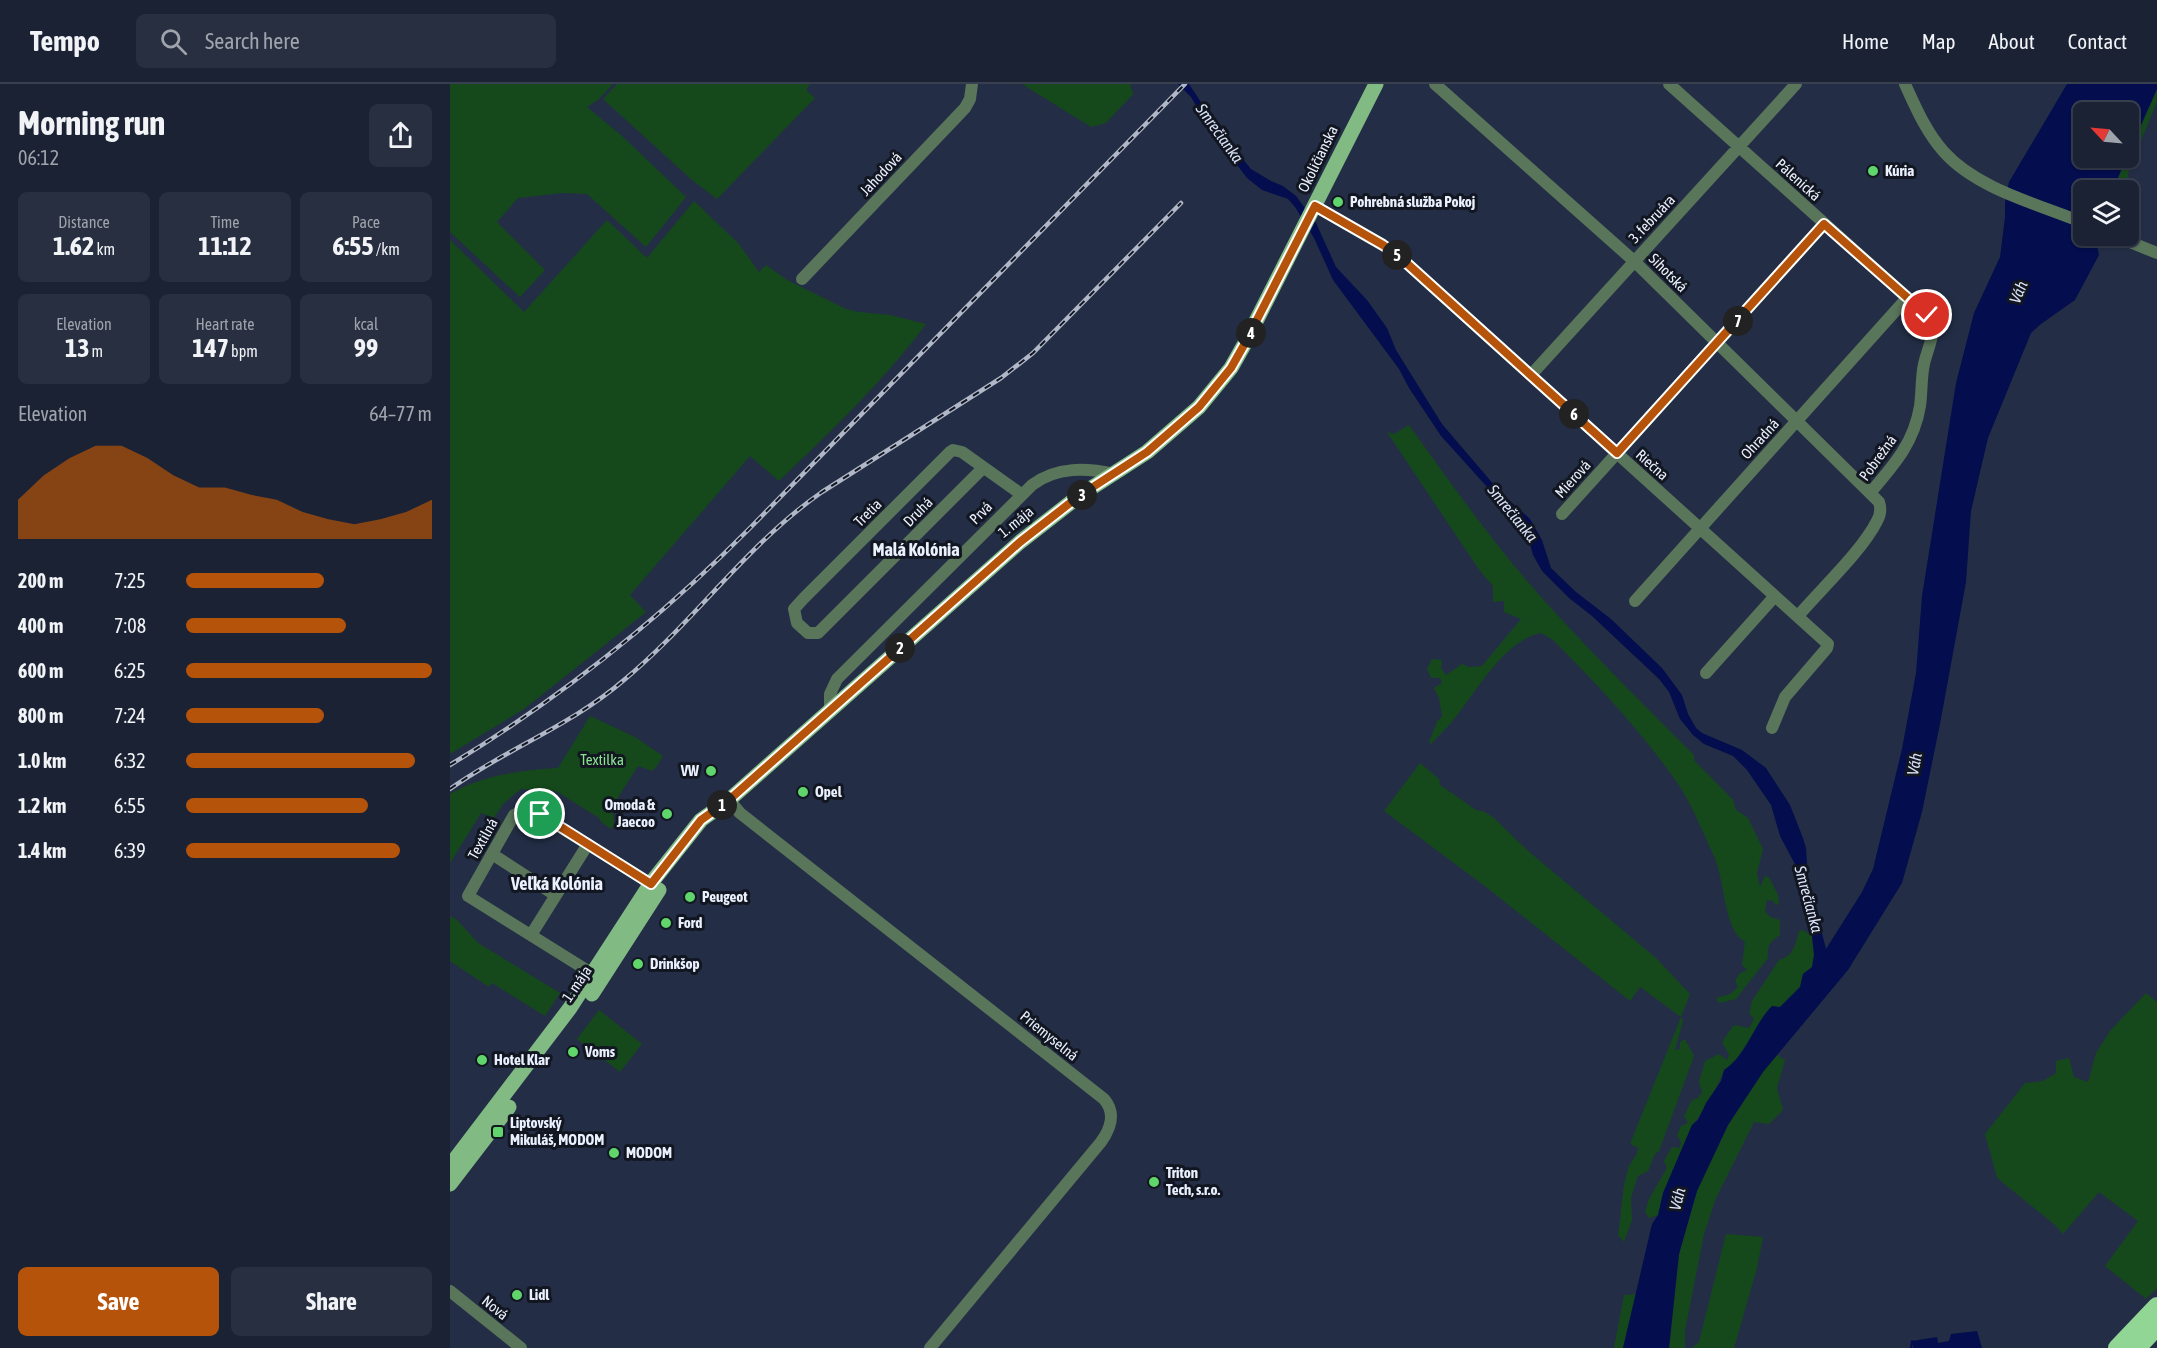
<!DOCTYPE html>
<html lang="en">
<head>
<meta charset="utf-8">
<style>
	:root { --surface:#1a2234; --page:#272f40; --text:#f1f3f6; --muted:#9fa4ac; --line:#383f4f; --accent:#b45309 }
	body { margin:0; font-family:"Asap Condensed",sans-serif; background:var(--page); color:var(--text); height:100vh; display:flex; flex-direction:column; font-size:22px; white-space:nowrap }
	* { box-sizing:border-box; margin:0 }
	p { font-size:20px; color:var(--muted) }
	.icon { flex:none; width:33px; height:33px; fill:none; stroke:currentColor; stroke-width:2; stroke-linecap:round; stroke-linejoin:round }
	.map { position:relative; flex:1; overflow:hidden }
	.drawer { display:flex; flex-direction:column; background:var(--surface); width:450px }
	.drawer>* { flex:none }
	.needle { width:39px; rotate:296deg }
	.tools { position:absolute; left:1623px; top:18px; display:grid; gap:12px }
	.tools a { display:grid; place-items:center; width:66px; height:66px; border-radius:9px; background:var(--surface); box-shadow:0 2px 4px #0004,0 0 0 2px var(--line); font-size:30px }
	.pin { position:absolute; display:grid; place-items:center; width:51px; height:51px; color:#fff; margin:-26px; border:3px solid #fff; border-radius:50%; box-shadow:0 2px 6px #0007 }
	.km { position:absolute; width:30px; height:30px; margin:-15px; border-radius:50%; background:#222; color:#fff; font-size:16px; line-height:30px; text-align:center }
	.round { display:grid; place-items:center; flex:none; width:63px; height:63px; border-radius:9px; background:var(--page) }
	.summary { display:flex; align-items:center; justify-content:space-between; height:102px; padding:0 18px }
	h1 { font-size:33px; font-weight:700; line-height:45px }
	.stats { display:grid; grid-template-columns:repeat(3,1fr); gap:9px; height:102px; padding:6px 18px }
	.stats div { display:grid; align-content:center; border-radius:9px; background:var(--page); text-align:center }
	.stats b { font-size:26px; font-weight:700 }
	.stats small { font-size:16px; font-weight:400 }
	.stats p { font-size:16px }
	.chart { height:168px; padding:12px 18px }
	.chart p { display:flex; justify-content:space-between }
	.chart svg { width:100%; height:108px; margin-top:6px; fill:var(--accent); opacity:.7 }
	.action { display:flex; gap:12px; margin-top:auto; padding:12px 18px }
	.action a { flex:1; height:69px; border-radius:9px; background:var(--accent); color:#fff; font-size:24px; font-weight:700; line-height:69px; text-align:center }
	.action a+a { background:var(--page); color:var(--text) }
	ul { padding:0 18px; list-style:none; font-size:20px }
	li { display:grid; grid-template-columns:96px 72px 1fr; align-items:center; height:45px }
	li i { height:15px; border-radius:8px; background:var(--accent) }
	header { display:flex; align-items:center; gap:36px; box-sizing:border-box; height:84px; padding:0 30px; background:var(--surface); border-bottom:2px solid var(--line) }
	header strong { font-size:28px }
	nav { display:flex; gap:33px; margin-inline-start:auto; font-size:21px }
	.search { width:420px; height:54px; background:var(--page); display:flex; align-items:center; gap:15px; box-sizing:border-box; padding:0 21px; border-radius:9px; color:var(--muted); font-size:22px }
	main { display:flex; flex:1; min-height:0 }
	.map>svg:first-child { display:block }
</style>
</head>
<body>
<header>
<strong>Tempo</strong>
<div class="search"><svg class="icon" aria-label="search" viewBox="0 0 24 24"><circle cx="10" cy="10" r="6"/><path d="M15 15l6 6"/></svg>Search here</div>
<nav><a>Home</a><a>Map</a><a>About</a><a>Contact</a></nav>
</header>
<main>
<section class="drawer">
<div class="summary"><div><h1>Morning run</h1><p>06:12</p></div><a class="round"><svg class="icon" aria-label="share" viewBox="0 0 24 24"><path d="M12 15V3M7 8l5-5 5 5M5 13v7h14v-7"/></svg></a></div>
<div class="stats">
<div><p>Distance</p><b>1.62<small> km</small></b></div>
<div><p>Time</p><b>11:12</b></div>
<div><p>Pace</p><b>6:55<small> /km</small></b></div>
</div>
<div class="stats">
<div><p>Elevation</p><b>13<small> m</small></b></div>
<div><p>Heart rate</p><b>147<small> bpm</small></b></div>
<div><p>kcal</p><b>99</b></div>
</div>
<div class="chart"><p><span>Elevation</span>64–77 m</p>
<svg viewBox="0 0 160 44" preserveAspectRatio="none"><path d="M0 44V28L10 18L20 11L30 6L40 6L50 11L60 18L70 23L80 23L90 26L100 28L110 33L120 36L130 38L140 36L150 33L160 28V44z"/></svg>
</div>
<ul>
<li><b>200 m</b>7:25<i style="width:56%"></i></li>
<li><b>400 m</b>7:08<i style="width:65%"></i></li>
<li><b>600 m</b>6:25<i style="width:100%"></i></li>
<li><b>800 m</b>7:24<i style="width:56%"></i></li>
<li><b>1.0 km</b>6:32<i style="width:93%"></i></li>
<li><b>1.2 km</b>6:55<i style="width:74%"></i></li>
<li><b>1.4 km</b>6:39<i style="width:87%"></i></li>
</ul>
<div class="action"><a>Save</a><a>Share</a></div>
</section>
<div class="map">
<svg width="1707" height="1264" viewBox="0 0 1707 1264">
	<rect width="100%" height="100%" fill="#232e46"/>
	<path fill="#15491b" d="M0 0H163L149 15 137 23 172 52 236 113 196 163 137 110 112 109 68 114 47 138 95 186 70 213 0 148Z
		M167 0H360L356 6 365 14 267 115 242 96 153 15Z
		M572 0H680L683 10 656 39 641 43Z
		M1707 5V17L1678 89C1677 100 1681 109 1679 119L1678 106H1663Z
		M244 117 289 160 309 188 316 181 337 196 396 225 409 228 440 231 476 240C433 298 381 347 329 397L300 372 180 511 196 528 74 625 0 670V156L74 228 157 136 197 174Z
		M959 341C997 394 1035 448 1077 497 1130 558 1187 614 1244 671V676L1283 716 1286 726 1298 734 1313 765 1307 789 1310 803 1315 792 1319 793 1328 811 1329 820 1326 821 1323 817 1317 816 1315 827 1320 833 1330 836V851C1320 858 1317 861 1318 874L1286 915 1269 919 1266 914 1280 910 1288 903 1285 897 1290 889 1297 886 1292 881 1295 858C1273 846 1275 793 1263 770 1252 747 1241 718 1226 697 1191 647 1147 600 1103 556L1091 549C1052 557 1025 611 1000 640 994 647 987 653 981 660L979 658 987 638 992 632 989 614 984 604 992 599 990 594H981L977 585 982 575 992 576 991 584 996 591 1012 580 1019 583 1032 582 1071 535 1054 528V517L1043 518V502L1030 487 937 348 944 350Z
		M140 632 185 653 213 672 207 682 202 687 188 682 160 726 163 728 164 741 161 745 151 738 149 734 106 707 71 705 53 720 44 734 31 729 0 779V710C32 691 72 686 108 684Z
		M970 679 989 695 990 701 1026 726 1035 728 1044 734 1077 766 1206 874 1240 910 1231 933 1233 937 1225 966 1230 965V958L1235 955 1244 972 1209 1067 1205 1070 1198 1087 1188 1092 1181 1114 1182 1136 1174 1158 1168 1151C1172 1129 1171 1107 1178 1085 1180 1077 1188 1073 1188 1064L1180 1060 1231 933 1190 903 1180 917 1036 803 934 727Z
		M0 832 7 836 28 859 110 909 95 932 42 899 39 903 0 877Z
		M1353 846 1362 852 1364 871 1362 883 1353 890 1350 903 1329 924 1322 922C1304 940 1296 972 1274 986 1271 997 1250 1034 1242 1041L1213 1109 1208 1131 1199 1134 1195 1128 1199 1115 1217 1084 1214 1077 1222 1063 1230 1064 1231 1058 1227 1051 1231 1042 1238 1039 1234 1032 1242 1016 1248 1014 1252 1008 1249 998 1255 977 1269 970 1277 976 1279 971 1272 958 1284 941 1299 944 1304 935 1299 929 1302 917 1329 876C1343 873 1346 860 1349 847Z
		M1696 909 1707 918V1204L1696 1215 1655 1182 1688 1137 1649 1108 1613 1150 1605 1141 1547 1094 1535 1050 1575 999 1593 997 1606 989V977L1619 974 1624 993 1638 998 1646 969 1660 947Z
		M149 926 192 960 170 988 127 955Z
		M1327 971 1335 976 1327 1004 1333 1026 1319 1040 1304 1038 1266 1114 1254 1150 1235 1247V1264H1219L1229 1170 1247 1107 1278 1041 1313 988Z
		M1276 1150 1313 1153 1307 1184 1284 1264H1242L1249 1258Z
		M1186 1210 1173 1264H1164L1174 1211Z"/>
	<path fill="#040d4d" d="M728 0H739L770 47 801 85 821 97 833 102 846 112 866 139 886 183 917 216 937 244 946 266 992 340 1051 409 1080 435 1092 456 1101 484 1126 508 1161 535 1212 584 1232 611 1238 630 1246 644 1252 649 1292 666 1316 684 1340 721 1353 754 1356 764 1358 795 1376 865 1412 808 1423 785 1452 665 1466 589 1472 512 1506 299 1524 229 1550 173 1555 133V118L1559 98 1617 0H1707V5L1679 68 1678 28H1634V74H1676L1663 106H1634V152H1645L1649 171 1625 216 1591 240 1581 249 1538 354 1521 427 1516 498 1490 640 1472 728 1452 799 1398 886 1313 988 1278 1041 1247 1107 1229 1170 1219 1264H1173L1202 1140 1208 1131 1213 1109 1242 1041 1248 1036 1256 1019 1271 997 1274 986C1296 972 1304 940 1322 922L1330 923 1350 903 1353 890 1362 883 1364 871 1362 852 1355 828 1347 784 1330 752 1321 721 1297 686 1283 672 1254 660 1243 651 1230 635 1219 608 1209 595 1142 532 1119 514 1092 487 1083 471 1076 446 991 352 959 304 949 285 883 196 864 154 845 123 838 115 812 106 797 94 759 44 741 13Z
		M1527 1247 1532 1264H1463L1462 1257 1487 1253 1488 1259 1499 1257 1501 1250Z"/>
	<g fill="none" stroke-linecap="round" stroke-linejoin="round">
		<path stroke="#040d4d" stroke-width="2" d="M1461 1264 1462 1257"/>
		<path stroke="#59755a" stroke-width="12" d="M985 0 1184 177 1429 418C1431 424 1431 430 1427 437 1412 467 1371 505 1348 532
			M1219 0 1481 235C1486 250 1477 266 1474 280 1471 294 1472 308 1470 322 1464 359 1444 381 1420 409
			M1455 0C1466 24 1476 48 1494 68 1527 105 1588 120 1634 139
			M865 122 933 161 951 174 1378 560 1377 564 1335 613 1322 644
			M1665 152 1707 169
			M352 195 515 24 520 15 522 0
			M1081 291 1346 0
			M533 384 368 549H358L347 539 344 525 354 514 500 368 503 366 512 368 571 410
			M1112 430 1374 140
			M1185 517 1457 214
			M1256 589 1325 512
			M380 626V610L387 595 582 401C607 382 637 384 665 390
			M279 716 290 729 654 1015C666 1029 661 1044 651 1058L480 1264
			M42 770 105 811
			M81 851 138 760
			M143 890 18 812 64 731 73 727 86 728 208 804
			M0 1207 71 1264"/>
		<path stroke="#81ba83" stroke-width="15" d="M142 910 209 806
			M0 1082 120 924 201 799 251 736 279 716 570 458 629 412 697 368 749 323 781 284 794 261 926 0
			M0 1100 59 1023"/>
		<path stroke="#91d694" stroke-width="18" d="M1667 1264 1707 1222
			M1687 1264 1707 1243"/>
		<g stroke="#b0b8c8" stroke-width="4.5">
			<path id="rail" d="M0 681C110 614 209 536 300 444L735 0
				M0 705C56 665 122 641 174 596 244 538 297 460 372 408L551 294 583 269 731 119"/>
		</g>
		<use href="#rail" stroke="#121621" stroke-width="2" stroke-dasharray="7" stroke-linecap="butt"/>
	</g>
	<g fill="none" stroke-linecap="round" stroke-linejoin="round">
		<g stroke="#fff" stroke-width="12">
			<path id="route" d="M90 730 201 800 251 736 279 716 570 458 629 412 697 368 749 323 781 284 794 261 865 122 933 161 951 174 1167 369 1374 140 1477 231"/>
		</g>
		<use href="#route" stroke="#b45309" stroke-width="8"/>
	</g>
	<g fill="#60d56b" stroke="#121621" stroke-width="2">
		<circle cx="1423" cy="87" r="6"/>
		<circle cx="888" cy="118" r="6"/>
		<circle cx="261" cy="687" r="6"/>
		<circle cx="353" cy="708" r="6"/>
		<circle cx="217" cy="730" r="6"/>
		<circle cx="240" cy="813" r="6"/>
		<circle cx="216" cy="839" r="6"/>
		<circle cx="188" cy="880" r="6"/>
		<circle cx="123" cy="968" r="6"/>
		<circle cx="32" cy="976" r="6"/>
		<rect x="42" y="1042" width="12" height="12" rx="3"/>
		<circle cx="164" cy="1069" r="6"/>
		<circle cx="704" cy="1098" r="6"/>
		<circle cx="67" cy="1211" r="6"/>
	</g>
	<g text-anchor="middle" stroke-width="6" stroke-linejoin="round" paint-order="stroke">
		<g font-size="15" fill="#eaf0fd" stroke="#121621">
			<text transform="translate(868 75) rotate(-64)" y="5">Okoličianska</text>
			<text transform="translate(431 90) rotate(-47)" y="5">Jahodová</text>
			<text transform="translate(1348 96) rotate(42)" y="5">Pálenická</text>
			<text transform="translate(1202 135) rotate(-47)" y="5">3. februára</text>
			<text transform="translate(1218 189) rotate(45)" y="5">Sihotská</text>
			<text transform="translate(1310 355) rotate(-48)" y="5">Ohradná</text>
			<text transform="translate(1428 374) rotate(-54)" y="5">Pobrežná</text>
			<text transform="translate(1202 381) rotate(42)" y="5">Riečna</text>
			<text transform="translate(1123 395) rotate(-48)" y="5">Mierová</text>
			<text transform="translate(468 428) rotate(-45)" y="5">Druhá</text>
			<text transform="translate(418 429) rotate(-45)" y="5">Tretia</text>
			<text transform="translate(531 429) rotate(-45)" y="5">Prvá</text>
			<text transform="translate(566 438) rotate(-39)" y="5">1. mája</text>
			<text transform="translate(33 755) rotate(-61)" y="5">Textilná</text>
			<text transform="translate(127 900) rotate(-56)" y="5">1. mája</text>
			<text transform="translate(599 952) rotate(39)" y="5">Priemyselná</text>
			<text transform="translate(45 1224) rotate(39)" y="5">Nová</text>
		</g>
		<g font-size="15" font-weight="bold" fill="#eaf0fd" stroke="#121621" text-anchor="start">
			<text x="1435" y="92">Kúria</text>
			<text x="900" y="123">Pohrebná služba Pokoj</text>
			<text x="249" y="692" text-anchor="end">VW</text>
			<text x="365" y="713">Opel</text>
			<text x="205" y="726" text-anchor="end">Omoda &amp;<tspan x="205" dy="17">Jaecoo</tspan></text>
			<text x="252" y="818">Peugeot</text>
			<text x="228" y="844">Ford</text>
			<text x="200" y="885">Drinkšop</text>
			<text x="135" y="973">Voms</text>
			<text x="44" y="981">Hotel Klar</text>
			<text x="60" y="1044">Liptovský<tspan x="60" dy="17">Mikuláš, MODOM</tspan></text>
			<text x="176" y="1074">MODOM</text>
			<text x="716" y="1094">Triton<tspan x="716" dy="17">Tech, s.r.o.</tspan></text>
			<text x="79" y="1216">Lidl</text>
		</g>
		<g font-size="15" fill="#8ae48f" stroke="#121621">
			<text x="152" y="681">Textilka</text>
		</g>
		<g font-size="16" font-style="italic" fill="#dae3f7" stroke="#121621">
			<text transform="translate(770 49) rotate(54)" y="6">Smrečianka</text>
			<text transform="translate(1568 208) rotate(-68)" y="6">Váh</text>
			<text transform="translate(1063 429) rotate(51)" y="6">Smrečianka</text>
			<text transform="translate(1464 680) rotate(-79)" y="6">Váh</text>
			<text transform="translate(1359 815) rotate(75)" y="6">Smrečianka</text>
			<text transform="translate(1227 1115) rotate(-76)" y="6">Váh</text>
		</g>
		<g font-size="18" font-weight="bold" fill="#eaf0fd" stroke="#121621">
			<text x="466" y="472">Malá Kolónia</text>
			<text x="107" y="806">Veľká Kolónia</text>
		</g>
	</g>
</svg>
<div class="tools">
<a><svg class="needle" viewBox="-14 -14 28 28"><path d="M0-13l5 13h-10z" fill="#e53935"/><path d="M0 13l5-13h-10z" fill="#9fa4ac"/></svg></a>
<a><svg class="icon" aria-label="layers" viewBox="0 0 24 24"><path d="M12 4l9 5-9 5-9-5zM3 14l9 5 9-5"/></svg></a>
</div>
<div class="pin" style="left:90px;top:730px;background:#1e9e55"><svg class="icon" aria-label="arrive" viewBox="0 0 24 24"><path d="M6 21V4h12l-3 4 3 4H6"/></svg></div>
<div class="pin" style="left:1477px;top:231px;background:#d93025"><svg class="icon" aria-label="check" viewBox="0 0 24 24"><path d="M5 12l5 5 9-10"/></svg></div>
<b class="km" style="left:272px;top:721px">1</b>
<b class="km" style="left:450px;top:564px">2</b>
<b class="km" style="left:632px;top:411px">3</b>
<b class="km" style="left:801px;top:249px">4</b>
<b class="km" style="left:947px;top:171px">5</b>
<b class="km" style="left:1124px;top:330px">6</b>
<b class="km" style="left:1288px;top:237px">7</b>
</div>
</main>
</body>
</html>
